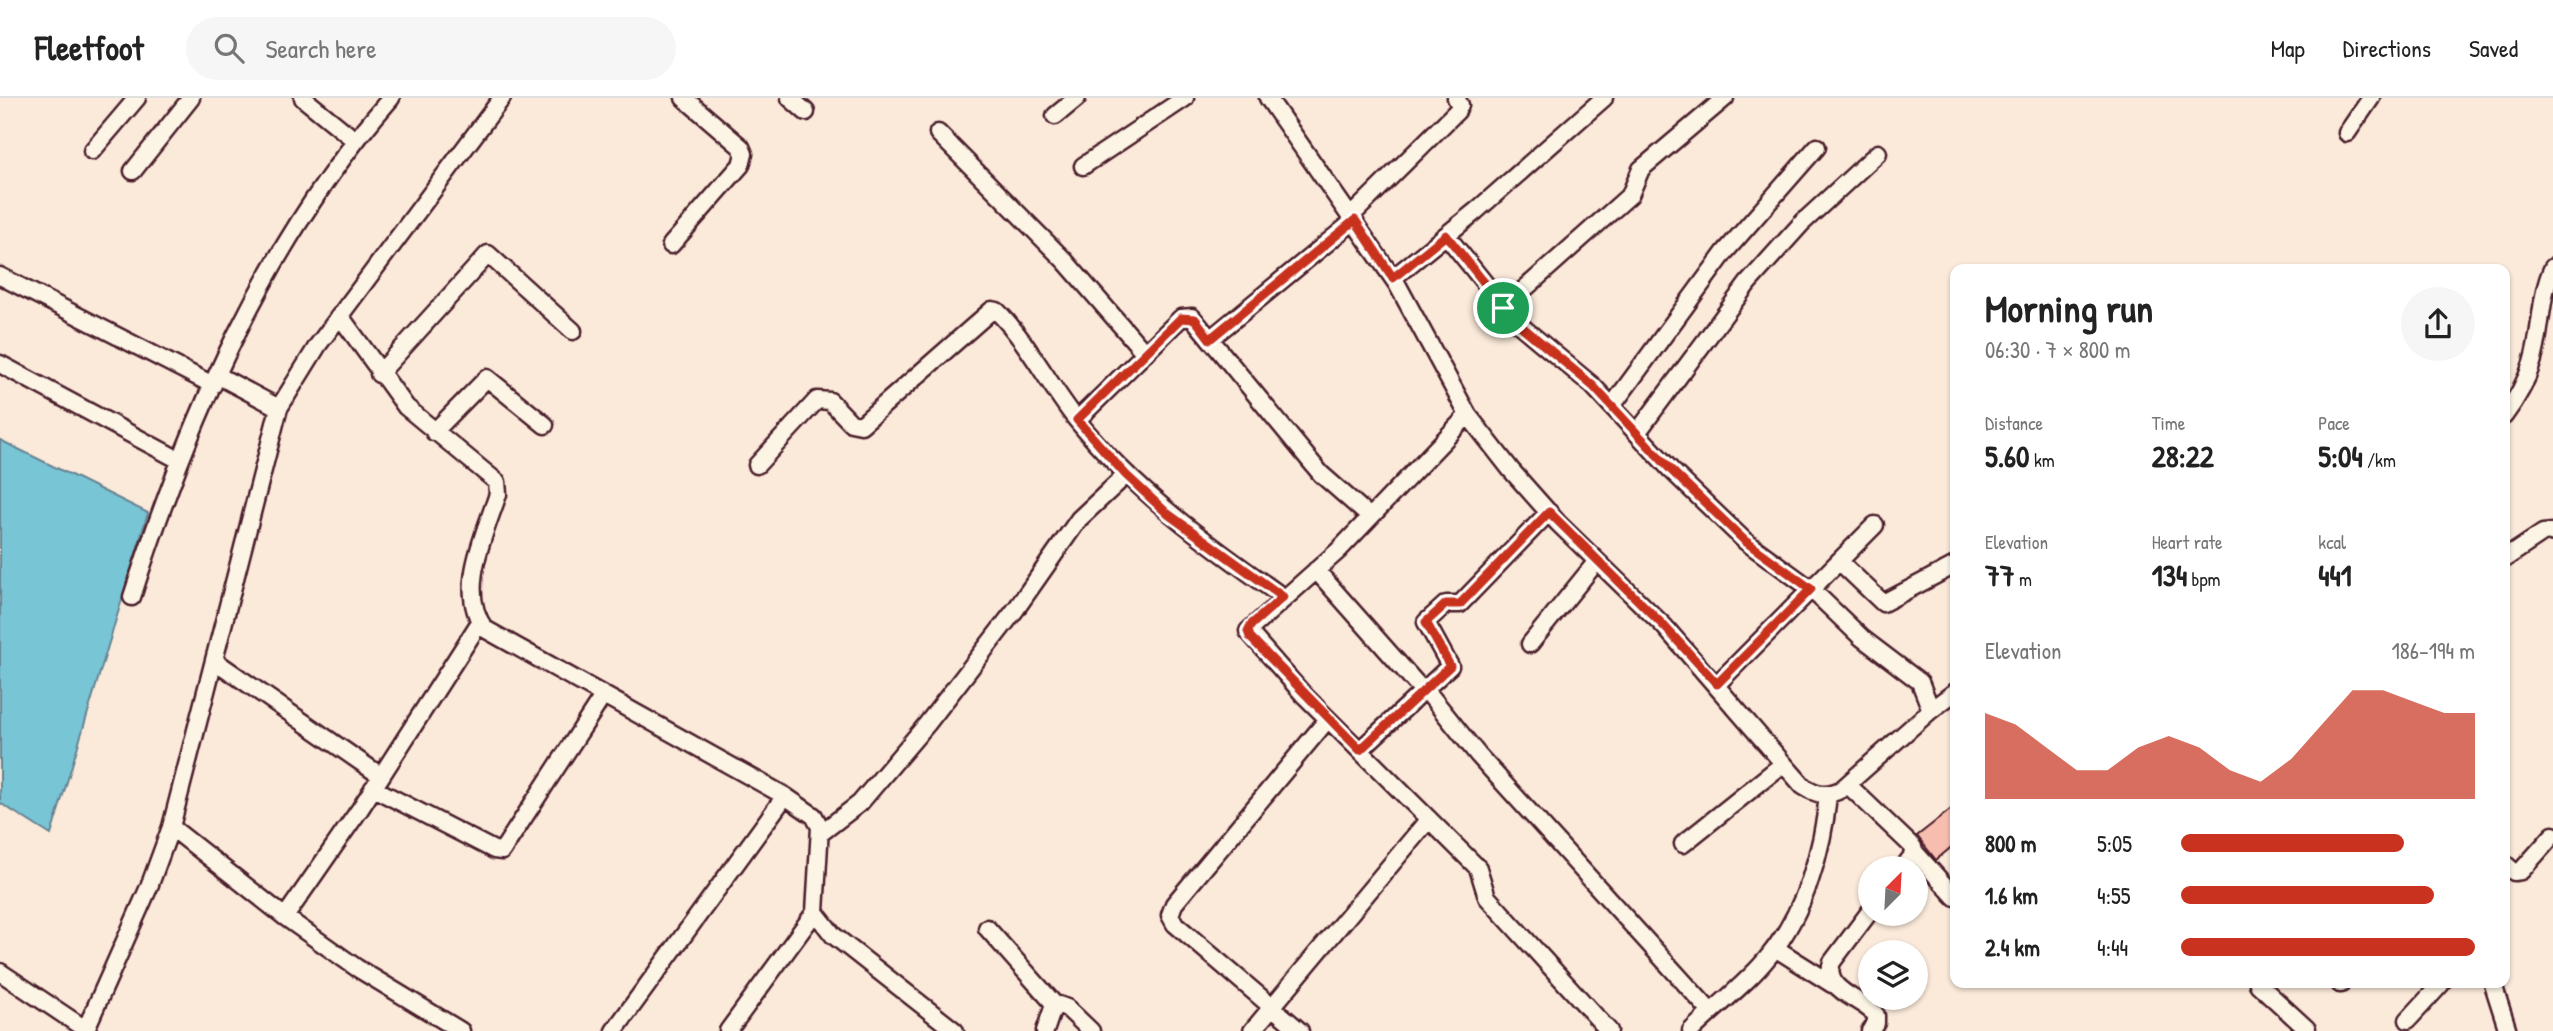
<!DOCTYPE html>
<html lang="en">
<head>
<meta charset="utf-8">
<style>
	:root { --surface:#fff; --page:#f6f6f6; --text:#222; --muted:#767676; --line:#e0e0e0; --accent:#c8321e }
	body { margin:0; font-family:"Patrick Hand",sans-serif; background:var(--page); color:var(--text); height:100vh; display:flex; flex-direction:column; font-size:26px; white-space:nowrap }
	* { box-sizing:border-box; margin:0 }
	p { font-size:23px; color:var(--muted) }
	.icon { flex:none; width:38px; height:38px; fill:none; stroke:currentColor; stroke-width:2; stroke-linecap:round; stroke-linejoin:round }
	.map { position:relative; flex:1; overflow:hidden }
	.details { position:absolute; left:1950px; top:166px; width:560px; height:724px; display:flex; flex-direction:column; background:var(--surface); border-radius:14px; box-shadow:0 2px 5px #0004 }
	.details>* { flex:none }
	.needle { width:46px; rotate:24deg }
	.controls { position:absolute; left:1858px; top:758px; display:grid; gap:14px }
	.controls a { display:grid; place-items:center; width:70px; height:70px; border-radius:50%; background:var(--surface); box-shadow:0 2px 5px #0004; font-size:35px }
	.pin { position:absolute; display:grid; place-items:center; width:60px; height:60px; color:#fff; margin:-30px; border:4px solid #fff; border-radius:50%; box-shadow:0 2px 7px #0007 }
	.round { display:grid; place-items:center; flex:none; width:74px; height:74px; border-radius:37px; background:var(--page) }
	.summary { display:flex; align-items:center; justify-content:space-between; height:119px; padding:0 35px }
	h1 { font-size:38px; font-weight:700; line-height:52px }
	.metrics { display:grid; grid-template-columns:repeat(3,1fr); gap:10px; height:119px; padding:7px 35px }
	.metrics div { display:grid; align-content:center }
	.metrics b { font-size:30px; font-weight:700 }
	.metrics small { font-size:19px; font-weight:400 }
	.metrics p { font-size:19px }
	.chart { height:196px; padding:14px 35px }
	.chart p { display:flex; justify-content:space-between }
	.chart svg { width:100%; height:126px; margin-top:7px; fill:var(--accent); opacity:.7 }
	ul { padding:0 35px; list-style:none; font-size:23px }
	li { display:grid; grid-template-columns:112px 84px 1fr; align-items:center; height:52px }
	li i { height:18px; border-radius:9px; background:var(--accent) }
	header { display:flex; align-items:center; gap:42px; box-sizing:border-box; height:98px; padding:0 35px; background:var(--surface); border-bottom:2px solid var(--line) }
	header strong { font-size:33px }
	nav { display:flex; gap:38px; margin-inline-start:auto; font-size:24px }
	.search { width:490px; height:63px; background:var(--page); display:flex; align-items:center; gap:18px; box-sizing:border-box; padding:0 24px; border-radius:38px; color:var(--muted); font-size:26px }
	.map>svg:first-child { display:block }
</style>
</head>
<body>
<header>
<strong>Fleetfoot</strong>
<div class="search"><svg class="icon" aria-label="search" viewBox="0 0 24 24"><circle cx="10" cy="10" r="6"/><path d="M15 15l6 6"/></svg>Search here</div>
<nav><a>Map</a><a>Directions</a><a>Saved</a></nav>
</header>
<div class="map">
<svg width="2553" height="933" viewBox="0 0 2553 933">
	<rect width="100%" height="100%" fill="#fbeada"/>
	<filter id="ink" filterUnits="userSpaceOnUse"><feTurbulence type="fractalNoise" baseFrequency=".0143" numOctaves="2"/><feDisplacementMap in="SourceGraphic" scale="14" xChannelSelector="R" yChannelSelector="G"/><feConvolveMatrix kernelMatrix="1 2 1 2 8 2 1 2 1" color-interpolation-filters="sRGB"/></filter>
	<g filter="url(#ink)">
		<path fill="#78c5d6" stroke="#668392" stroke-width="2" d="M0 342 148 415 51 737 0 705Z"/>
		<path fill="#f7beaf" stroke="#4a1f2b" stroke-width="2" d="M1955 708V746L1936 762 1917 738Z"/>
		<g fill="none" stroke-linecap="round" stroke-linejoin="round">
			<g stroke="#4a1f2b" stroke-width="21">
				<path id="street" d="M303 0 356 43
					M790 0 806 14
					M1268 0 1397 186 1468 317 1511 372 1558 425 1664 528 1803 688C1817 697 1827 699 1842 691L1931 612 1955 594
					M1055 18 1077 0
					M938 35 1065 163 1144 254
					M2347 35 2371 0
					M92 53 137 0
					M1083 68 1185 0
					M133 73 191 0
					M1351 118 1457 13 1460 7 1456 0
					M1446 137 1515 223 1593 288 1671 372 1745 443 1811 491 1862 540 1920 584 1931 612
					M671 147 741 67 744 56 741 49 684 0
					M0 178 213 287
					M1393 180 1476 113 1604 0
					M1503 210 1630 97 1641 71 1725 0
					M340 218 406 309 497 384 498 396C485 436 456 493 485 531L785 698 814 718 820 729 815 814 833 837 955 933
					M1210 241 1355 122
					M0 266 179 362
					M379 276 488 156 573 233
					M217 277 279 310
					M1612 308 1725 154 1817 49
					M1468 317 1338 453 1248 533 1303 596 1478 770 1487 799 1609 933
					M2504 318C2516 302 2526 285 2532 265 2542 234 2539 199 2553 169
					M1077 322 1181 220 1192 219 1321 376 1370 419
					M434 334 487 280 545 327
					M1637 335 1748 185 1802 125 1878 55
					M757 367 817 302 830 303 851 325 861 327 992 212 997 213C1028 244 1049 287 1076 321 1135 394 1207 446 1283 499
					M2504 461 2543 435 2553 434
					M1839 463 1883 505 1955 467
					M1316 472 1423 593
					M132 499C189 321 267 142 391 0
					M1530 546 1597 463
					M215 563 381 678
					M1717 586 1875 427
					M1425 591 1478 657 1710 913
					M1360 652 1450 568 1426 524 1446 506H1460L1549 414
					M1848 687 1913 749 1912 758 1903 770
					M373 690 494 752 502 753 603 598
					M171 729 285 819 357 870 461 933
					M821 735 860 705 927 626 1016 511 1079 421 1126 377
					M1683 746 1783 666
					M1913 752 1955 799
					M2504 765 2514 774 2521 773 2553 737
					M285 819 360 711 480 524
					M987 830 1056 908
					M1775 850 1832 886
					M0 874 88 933
					M2258 886 2307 931
					M2340 886H2341
					M2493 886 2508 933
					M2408 922 2441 886
					M85 933 149 789 171 729 279 310 318 247 502 0
					M614 933 785 698
					M728 933 815 814
					M1045 933 1053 910 1059 907 1067 910 1091 933
					M1252 933 1429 721
					M1300 933 1175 826 1170 817 1174 806 1328 621
					M1691 933C1716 908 1747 886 1769 858 1805 814 1823 752 1828 697
					M1870 933 1876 925V917C1860 899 1822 893 1832 864L1871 812"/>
			</g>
			<use href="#street" stroke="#fcf5e5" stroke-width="16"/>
		</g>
	</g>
	<g fill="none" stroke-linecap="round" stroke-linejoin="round" filter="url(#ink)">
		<g stroke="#fff" stroke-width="14">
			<path id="route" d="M1355 122 1393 180 1446 137 1515 223 1593 288 1671 372 1745 443 1811 491 1717 586 1664 528 1549 414 1460 506H1446L1426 524 1450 568 1360 652 1250 539 1248 533 1251 527 1283 499 1168 416 1126 377 1077 322 1181 220 1195 221 1210 241Z"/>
		</g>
		<use href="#route" stroke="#c8321e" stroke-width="9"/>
	</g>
</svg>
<div class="controls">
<a><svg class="needle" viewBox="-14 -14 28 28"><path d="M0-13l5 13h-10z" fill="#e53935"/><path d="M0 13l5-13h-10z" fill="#767676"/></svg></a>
<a><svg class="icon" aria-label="layers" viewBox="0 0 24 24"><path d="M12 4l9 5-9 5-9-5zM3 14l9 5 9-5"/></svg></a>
</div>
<div class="pin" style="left:1503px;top:210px;background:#1e9e55"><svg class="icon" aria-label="arrive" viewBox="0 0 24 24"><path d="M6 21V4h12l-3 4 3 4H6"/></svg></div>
<section class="details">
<div class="summary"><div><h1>Morning run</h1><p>06:30 · 7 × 800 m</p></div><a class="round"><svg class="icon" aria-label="share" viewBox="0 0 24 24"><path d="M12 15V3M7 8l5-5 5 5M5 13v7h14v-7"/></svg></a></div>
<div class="metrics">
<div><p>Distance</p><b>5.60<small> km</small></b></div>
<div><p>Time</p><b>28:22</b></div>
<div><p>Pace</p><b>5:04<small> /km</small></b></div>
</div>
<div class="metrics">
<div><p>Elevation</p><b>77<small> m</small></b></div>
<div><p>Heart rate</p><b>134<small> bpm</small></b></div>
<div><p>kcal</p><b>441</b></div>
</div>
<div class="chart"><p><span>Elevation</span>186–194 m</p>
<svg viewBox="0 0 160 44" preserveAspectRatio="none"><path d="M0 44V14L10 18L20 26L30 34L40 34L50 26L60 22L70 26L80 34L90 38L100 30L110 18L120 6L130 6L140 10L150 14L160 14V44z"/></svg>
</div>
<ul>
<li><b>800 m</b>5:05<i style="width:76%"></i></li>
<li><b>1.6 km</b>4:55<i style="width:86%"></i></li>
<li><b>2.4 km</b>4:44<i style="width:100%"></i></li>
</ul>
</section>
</div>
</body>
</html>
